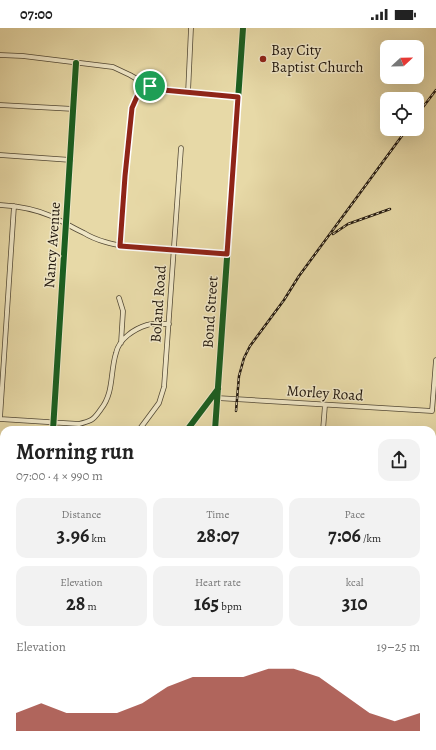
<!DOCTYPE html>
<html lang="en">
<head>
<meta charset="utf-8">
<style>
	:root { --surface:#fff; --page:#f2f2f2; --text:#222; --muted:#767676; --accent:#8f2418 }
	body { margin:0; font-family:Alegreya,serif; background:var(--page); color:var(--text); height:100vh; display:flex; flex-direction:column; font-size:15px; white-space:nowrap }
	* { box-sizing:border-box; margin:0 }
	p { font-size:13px; color:var(--muted) }
	.icon { flex:none; width:22px; height:22px; fill:none; stroke:currentColor; stroke-width:2; stroke-linecap:round; stroke-linejoin:round }
	.map { position:relative; flex:1; overflow:hidden }
	.details { position:absolute; left:0px; top:398px; width:436px; height:324px; display:flex; flex-direction:column; background:var(--surface); border-radius:12px 12px 0 0; box-shadow:0 4px 16px #0002 }
	.details>* { flex:none }
	.needle { width:26px; rotate:68deg }
	.fabs { position:absolute; left:380px; top:12px; display:grid; gap:8px }
	.fabs a { display:grid; place-items:center; width:44px; height:44px; border-radius:8px; background:var(--surface); box-shadow:0 4px 16px #0002; font-size:20px }
	.pin { position:absolute; display:grid; place-items:center; width:34px; height:34px; color:#fff; margin:-17px; border:2px solid #fff; border-radius:50%; box-shadow:0 1px 4px #0007 }
	.round { display:grid; place-items:center; flex:none; width:42px; height:42px; border-radius:12px; background:var(--page) }
	.head { display:flex; align-items:center; justify-content:space-between; height:68px; padding:0 16px }
	h1 { font-size:22px; font-weight:600; line-height:30px }
	.metrics { display:grid; grid-template-columns:repeat(3,1fr); gap:6px; height:68px; padding:4px 16px }
	.metrics div { display:grid; align-content:center; border-radius:10px; background:var(--page); text-align:center }
	.metrics b { font-size:20px; font-weight:600 }
	.metrics small { font-size:11px; font-weight:400 }
	.metrics p { font-size:11px }
	.chart { height:112px; padding:8px 16px }
	.chart p { display:flex; justify-content:space-between }
	.chart svg { width:100%; height:72px; margin-top:4px; fill:var(--accent); opacity:.7 }
	.status { display:flex; justify-content:space-between; align-items:center; height:28px; padding:0 20px; background:var(--surface); direction:ltr }
	.status svg { height:11px; fill:currentColor }
	.map>svg:first-child { display:block }
</style>
</head>
<body>
<div class="status"><b>07:00</b><svg viewBox="0 0 49 12"><path d="M0 12V9h3v3zM5 12V6h3v6zM10 12V3h3v9zM15 12V0h3v12zM26 1h20v11H26zM47 4h2v5h-2z"/></svg></div>
<div class="map">
<svg width="436" height="722" viewBox="0 0 436 722">
	<defs>
		<pattern id="grass-dots" width="8" height="8" patternUnits="userSpaceOnUse"><rect width="8" height="8" fill="#c5b88d"/><path d="M2 2h.1M6 6h.1" fill="none" stroke="#a99d78" stroke-width="1.8" stroke-linecap="round"/></pattern>
	</defs>
	<rect width="100%" height="100%" fill="#e7d9a7"/>
	<filter id="stains"><feTurbulence type="fractalNoise" baseFrequency=".005" numOctaves="4"/><feColorMatrix values="0 0 0 0 .2 0 0 0 0 .09 0 0 0 0 .02 0 0 0 .5 -.17"/></filter>
	<radialGradient id="worn" r=".72"><stop offset=".6" stop-color="#630" stop-opacity="0"/><stop offset="1" stop-color="#630" stop-opacity=".3"/></radialGradient>
	<path fill="url(#grass-dots)" stroke="#73684d" d="M194 718H320L325 722H194Z"/>
	<g fill="none" stroke-linecap="round" stroke-linejoin="round">
		<g stroke="#524834" stroke-width="5.5">
			<path id="street" d="M0 27 23 28 113 39 130 47 149 58 163 62 238 69
				M188 65 191 0
				M0 77 74 81
				M0 127 71 132
				M0 177C17 178 35 181 51 188 62 193 73 200 84 205 97 213 112 216 128 219L227 226
				M120 217 125 148 132 80 143 55
				M119 270 123 283 121 315
				M217 370 432 383 436 332
				M0 390 14 178
				M0 391 79 396C83 395 87 394 91 392 95 390 98 385 101 381 114 365 110 344 116 325 119 311 134 301 147 297 154 295 162 296 169 296
				M53 402 76 35
				M139 402 159 375 164 359 181 120
				M215 402 243 0
				M323 402 325 377
				M0 561H4
				M432 625H436
				M406 718 407 722
				M30 722 31 718
				M194 722V718"/>
		</g>
		<g stroke="#21170d" stroke-width="8">
			<path id="secondary" d="M0 576H4
				M432 607H436"/>
		</g>
		<use href="#street" stroke="#efe6c6" stroke-width="4"/>
		<use href="#secondary" stroke="#efe6c6" stroke-width="6"/>
		<g stroke="#21170d" stroke-width="2.5">
			<path id="rail" d="M417 87 436 62
				M333 206 348 196 390 181
				M236 383 239 348 244 330 250 318 284 272 299 248 407 101"/>
		</g>
		<use href="#rail" stroke="#efe6c6" stroke-width="1" stroke-dasharray="3" stroke-linecap="butt"/>
		<g stroke="#efe6c6" stroke-width="8">
			<path id="cycleway" d="M53 402 76 35
				M187 402 218 361
				M215 402 243 0"/>
		</g>
		<use href="#cycleway" stroke="#1b5e20" stroke-width="6"/>
	</g>
	<g fill="none" stroke-linecap="round" stroke-linejoin="round">
		<g stroke="#fff" stroke-width="8">
			<path id="route" d="M143 55 163 62 238 69 227 226 120 218 125 148 132 80Z"/>
		</g>
		<use href="#route" stroke="#8f2418" stroke-width="5"/>
	</g>
	<circle fill="#8f2418" stroke="#efe6c6" stroke-width="1.5" cx="263" cy="31" r="4"/>
	<g text-anchor="middle" stroke-width="3" stroke-linejoin="round" paint-order="stroke">
		<g font-size="15" fill="#21170d" stroke="#efe6c6" text-anchor="start">
			<text x="271" y="27">Bay City<tspan x="271" dy="17">Baptist Church</tspan></text>
		</g>
		<g font-size="15" fill="#21170d" stroke="#efe6c6">
			<text transform="translate(52 217) rotate(-86)" y="5">Nancy Avenue</text>
			<text transform="translate(158 276) rotate(-86)" y="5">Boland Road</text>
			<text transform="translate(210 284) rotate(-86)" y="5">Bond Street</text>
			<text transform="translate(325 365) rotate(4)" y="5">Morley Road</text>
		</g>
	</g>
	<rect width="100%" height="100%" filter="url(#stains)"/>
	<rect width="100%" height="100%" fill="url(#worn)"/>
</svg>
<div class="fabs">
<a><svg class="needle" viewBox="-14 -14 28 28"><path d="M0-13l5 13h-10z" fill="#e53935"/><path d="M0 13l5-13h-10z" fill="#767676"/></svg></a>
<a><svg class="icon" aria-label="locate" viewBox="0 0 24 24"><circle cx="12" cy="12" r="6"/><path d="M12 2v4M12 18v4M2 12h4M18 12h4"/></svg></a>
</div>
<div class="pin" style="left:150px;top:58px;background:#1e9e55"><svg class="icon" aria-label="arrive" viewBox="0 0 24 24"><path d="M6 21V4h12l-3 4 3 4H6"/></svg></div>
<section class="details">
<div class="head"><div><h1>Morning run</h1><p>07:00 · 4 × 990 m</p></div><a class="round"><svg class="icon" aria-label="share" viewBox="0 0 24 24"><path d="M12 15V3M7 8l5-5 5 5M5 13v7h14v-7"/></svg></a></div>
<div class="metrics">
<div><p>Distance</p><b>3.96<small> km</small></b></div>
<div><p>Time</p><b>28:07</b></div>
<div><p>Pace</p><b>7:06<small> /km</small></b></div>
</div>
<div class="metrics">
<div><p>Elevation</p><b>28<small> m</small></b></div>
<div><p>Heart rate</p><b>165<small> bpm</small></b></div>
<div><p>kcal</p><b>310</b></div>
</div>
<div class="chart"><p><span>Elevation</span>19–25 m</p>
<svg viewBox="0 0 160 44" preserveAspectRatio="none"><path d="M0 44V33L10 27L20 33L30 33L40 33L50 27L60 17L70 11L80 11L90 11L100 6L110 6L120 11L130 22L140 33L150 38L160 33V44z"/></svg>
</div>
</section>
</div>
</body>
</html>
